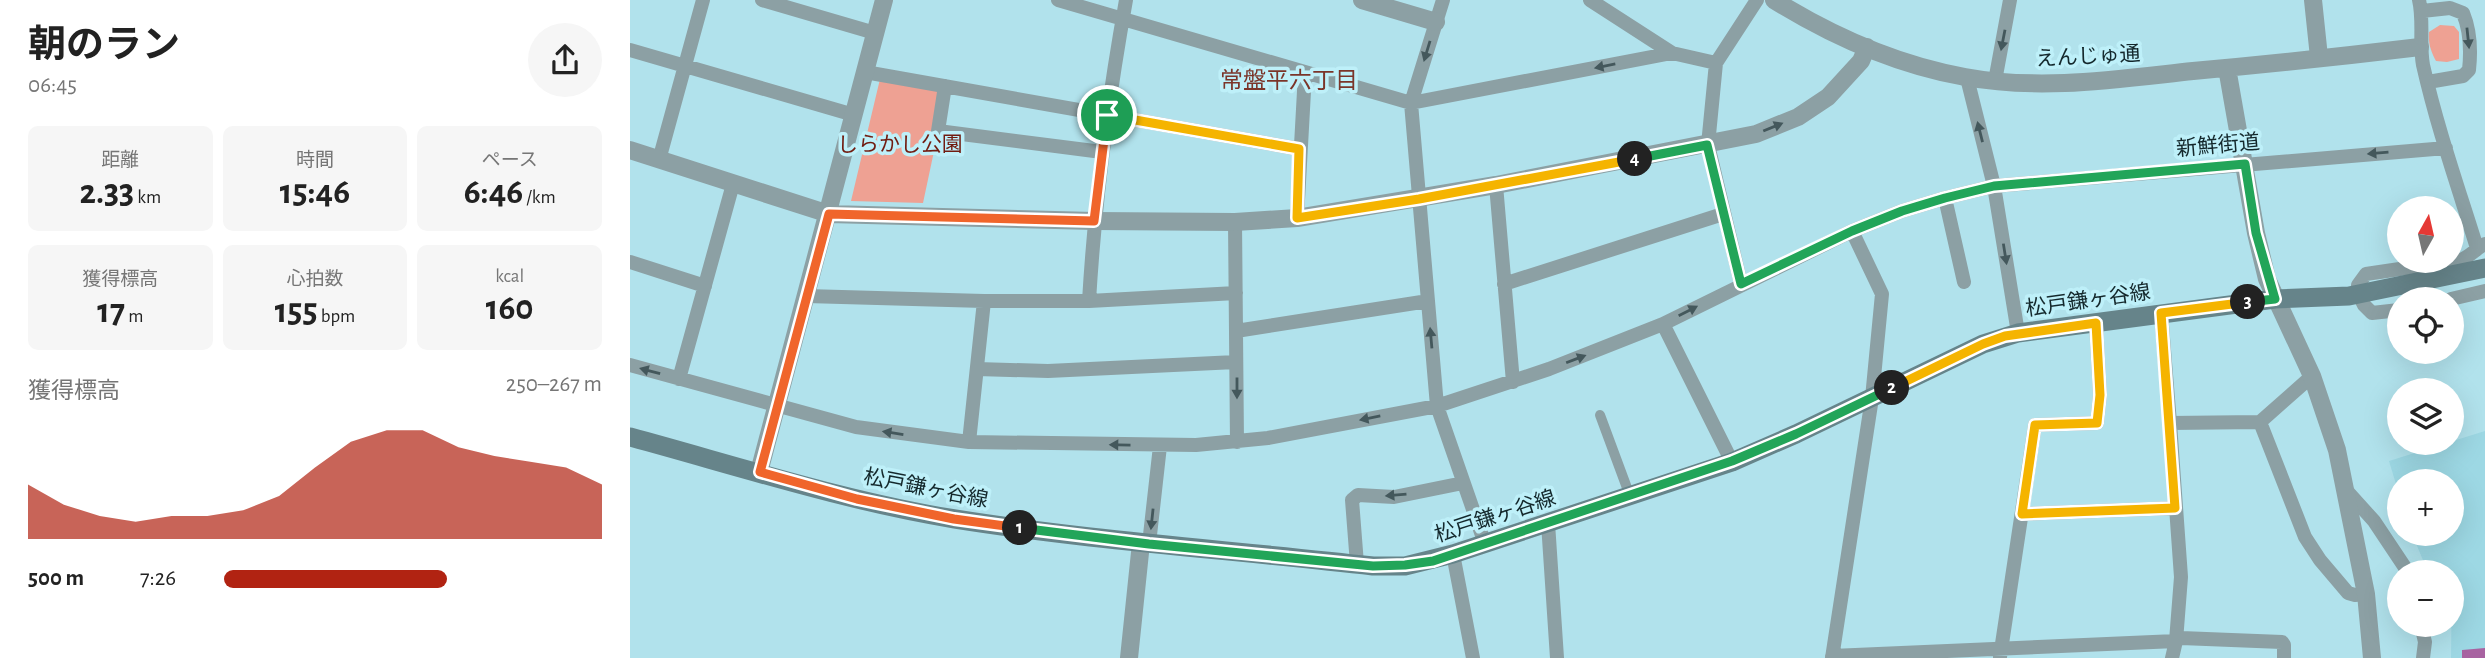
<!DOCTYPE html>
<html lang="ja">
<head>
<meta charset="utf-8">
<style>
	:root { --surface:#fff; --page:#f6f6f6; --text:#222; --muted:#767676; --accent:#b12312 }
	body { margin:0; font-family:"Alegreya Sans","Noto Sans JP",sans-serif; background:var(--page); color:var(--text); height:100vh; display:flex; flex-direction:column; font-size:26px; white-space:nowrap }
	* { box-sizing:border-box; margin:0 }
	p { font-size:23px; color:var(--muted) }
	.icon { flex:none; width:38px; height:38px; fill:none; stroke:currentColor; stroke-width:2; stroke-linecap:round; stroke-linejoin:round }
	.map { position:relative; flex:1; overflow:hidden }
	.drawer { display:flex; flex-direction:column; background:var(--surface); width:630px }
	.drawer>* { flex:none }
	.needle { width:46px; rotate:8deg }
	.controls { position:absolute; left:1757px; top:196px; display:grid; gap:14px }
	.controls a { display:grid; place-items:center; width:77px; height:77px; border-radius:50%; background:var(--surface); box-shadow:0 7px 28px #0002; font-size:35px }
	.pin { position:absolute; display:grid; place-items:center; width:60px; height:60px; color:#fff; margin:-30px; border:4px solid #fff; border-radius:50%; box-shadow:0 2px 7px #0007 }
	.km { position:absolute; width:35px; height:35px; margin:-18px; border-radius:50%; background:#222; color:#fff; font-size:19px; line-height:35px; text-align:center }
	.round { display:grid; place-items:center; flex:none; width:74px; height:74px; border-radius:37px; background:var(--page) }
	.headline { display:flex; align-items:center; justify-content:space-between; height:119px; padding:0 28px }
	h1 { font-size:38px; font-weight:700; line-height:52px }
	.stats { display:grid; grid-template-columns:repeat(3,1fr); gap:10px; height:119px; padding:7px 28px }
	.stats div { display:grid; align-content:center; border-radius:10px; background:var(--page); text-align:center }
	.stats b { font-size:35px; font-weight:700 }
	.stats small { font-size:19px; font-weight:400 }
	.stats p { font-size:19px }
	.chart { height:196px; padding:14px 28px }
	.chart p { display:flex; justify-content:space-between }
	.chart svg { width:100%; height:126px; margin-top:7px; fill:var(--accent); opacity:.7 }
	ul { padding:0 28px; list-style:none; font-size:23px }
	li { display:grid; grid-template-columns:112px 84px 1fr; align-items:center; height:52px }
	li i { height:18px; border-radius:9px; background:var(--accent) }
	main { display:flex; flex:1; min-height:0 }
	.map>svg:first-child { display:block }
</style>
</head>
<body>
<main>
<section class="drawer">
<div class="headline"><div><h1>朝のラン</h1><p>06:45</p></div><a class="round"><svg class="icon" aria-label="share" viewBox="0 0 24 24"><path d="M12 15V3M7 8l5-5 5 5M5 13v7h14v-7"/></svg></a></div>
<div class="stats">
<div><p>距離</p><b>2.33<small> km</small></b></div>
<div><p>時間</p><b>15:46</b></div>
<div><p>ペース</p><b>6:46<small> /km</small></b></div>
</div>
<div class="stats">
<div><p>獲得標高</p><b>17<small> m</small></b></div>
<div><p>心拍数</p><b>155<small> bpm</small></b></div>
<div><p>kcal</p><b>160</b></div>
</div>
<div class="chart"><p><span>獲得標高</span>250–267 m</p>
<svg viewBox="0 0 160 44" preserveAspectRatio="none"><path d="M0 44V25L10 32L20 36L30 38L40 36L50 36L60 34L70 29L80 19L90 10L100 6L110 6L120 12L130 15L140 17L150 19L160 25V44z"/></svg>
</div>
<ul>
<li><b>500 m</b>7:26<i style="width:59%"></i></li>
</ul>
</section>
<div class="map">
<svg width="1855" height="658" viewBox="0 0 1855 658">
	<rect width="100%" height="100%" fill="#b1e2ec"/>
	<path fill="#9dd8e4" d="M1855 431V658H1821L1822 572H1798L1782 534H1822V481H1769V494L1759 461Z"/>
	<path fill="#eea193" d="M1810 25 1824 26 1829 32V59L1817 62 1806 61C1801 51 1798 44 1799 32Z
		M250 79 317 90 293 203 221 201Z"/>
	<path fill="#a863a1" d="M1855 648V658H1832V650Z"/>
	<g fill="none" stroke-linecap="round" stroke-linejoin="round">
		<path stroke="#8ca0a4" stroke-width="10" d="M970 415 1000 496"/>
		<path stroke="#8ca0a4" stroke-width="14" d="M132 0 245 33
			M428 0 781 103 1042 53
			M813 0 781 103 807 406 855 544
			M960 0 1042 53 1086 63 1078 145 1111 284
			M1789 0C1794 21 1789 43 1793 65 1807 127 1828 187 1847 248
			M1792 11 1820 8 1833 13C1840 30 1841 52 1839 70L1833 76 1798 82
			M0 50 224 115
			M1086 63 1127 0
			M235 72 669 149
			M1337 78 1364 186 1388 333
			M1365 81 1380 0
			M315 86 308 131 472 152
			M29 160 73 0
			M866 185 883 382
			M1315 198 1334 282
			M667 218 675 73
			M605 222 607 442
			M0 262 75 286
			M874 284 1093 214
			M1729 294 1728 285 1736 274 1830 260C1840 257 1845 249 1855 244
			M176 296 354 301H459L606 293
			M1730 297 1734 305 1742 313 1769 310
			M1821 299 1855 291
			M459 301C465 200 478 100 496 0
			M1531 313 1540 423
			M1033 324 1102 462
			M606 331 798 301
			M0 365 226 427 339 442 566 445 638 438 807 406 919 369 1033 324 1222 231 1272 211 1315 198 1364 186 1816 148
			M347 369 418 371 606 362
			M49 379 103 184
			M1630 422 1675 537 1690 560 1718 593 1725 595 1736 594
			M339 442 354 301
			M1716 490 1744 521 1778 572
			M1392 514 1546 508
			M918 523 927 658
			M519 544 530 446
			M823 554 843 658
			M727 564 722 500 728 495 764 497 833 483
			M1791 625 1795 642 1793 658
			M1202 656 1546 641 1551 577 1540 423 1630 422 1682 376
			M1370 657 1405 425 1467 423 1470 395 1466 323
			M1202 658 1242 398 1252 294 1222 231
			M1542 658 1546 641 1551 638 1652 642 1654 645V658"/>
		<path stroke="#8ca0a4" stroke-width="18" d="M732 0 806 22
			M1144 0C1202 36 1268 65 1335 77 1411 91 1488 79 1563 71 1639 64 1715 56 1790 47
			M1683 0 1689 57
			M1597 68 1626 233 1637 279 1682 376 1707 450 1736 594 1742 658
			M0 150 199 214 464 221 605 222 667 218 866 185 1126 134 1168 117 1198 97 1231 61 1237 47
			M129 472 254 0
			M499 658 511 543"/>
		<path stroke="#66848a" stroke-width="19" d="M0 437C107 466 215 501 325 519 463 541 604 550 743 566H775L823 554 1102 462 1166 434 1353 344 1388 333 1645 299 1719 296 1855 268"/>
	</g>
	<defs><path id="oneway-solid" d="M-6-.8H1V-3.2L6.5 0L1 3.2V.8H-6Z" transform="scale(1.75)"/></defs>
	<g fill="#44585c">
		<use href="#oneway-solid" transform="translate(1838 38) rotate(84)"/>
		<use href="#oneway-solid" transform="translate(1373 40) rotate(101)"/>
		<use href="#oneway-solid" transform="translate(797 51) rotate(107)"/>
		<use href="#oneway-solid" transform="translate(975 66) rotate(169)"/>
		<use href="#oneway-solid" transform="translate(1143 127) rotate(-22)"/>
		<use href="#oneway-solid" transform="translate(1350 132) rotate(-104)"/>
		<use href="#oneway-solid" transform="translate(1748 153) rotate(175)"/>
		<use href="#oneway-solid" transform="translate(1375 254) rotate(81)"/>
		<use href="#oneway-solid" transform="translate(1058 311) rotate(-27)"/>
		<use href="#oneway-solid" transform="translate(801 338) rotate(-95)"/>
		<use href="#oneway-solid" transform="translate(946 359) rotate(-21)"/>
		<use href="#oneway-solid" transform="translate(20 371) rotate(-165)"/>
		<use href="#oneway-solid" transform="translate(607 388) rotate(90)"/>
		<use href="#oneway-solid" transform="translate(740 418) rotate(169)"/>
		<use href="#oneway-solid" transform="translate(263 433) rotate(-171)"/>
		<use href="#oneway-solid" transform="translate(490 445) rotate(-179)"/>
		<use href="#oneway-solid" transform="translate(766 495) rotate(175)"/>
		<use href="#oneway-solid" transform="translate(522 519) rotate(96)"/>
	</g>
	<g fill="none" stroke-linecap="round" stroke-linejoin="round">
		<g stroke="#fff" stroke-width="14">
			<path id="split-1" d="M390 528 324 519 227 499 130 472 199 214 464 221 477 115"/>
		</g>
		<g stroke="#fff" stroke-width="14">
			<path id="split-2" d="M390 528 519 544 743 566 775 565 803 561 1102 461 1166 434 1262 388"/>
		</g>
		<g stroke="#fff" stroke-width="14">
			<path id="split-3" d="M1262 388 1353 344 1375 336 1466 323 1470 395 1467 423 1405 425 1392 514 1545 508 1531 313 1618 302"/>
		</g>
		<g stroke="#fff" stroke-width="14">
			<path id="split-4" d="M1005 159 1077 145 1111 284 1222 231 1272 211 1315 198 1364 186 1615 164 1626 233 1645 299 1618 302"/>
		</g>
		<g stroke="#fff" stroke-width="14">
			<path id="split-5" d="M477 115 669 149 667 218 789 199 1005 159"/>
		</g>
		<use href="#split-1" stroke="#f0652b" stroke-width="9"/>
		<use href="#split-2" stroke="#22a559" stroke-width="9"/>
		<use href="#split-3" stroke="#f5b400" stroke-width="9"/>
		<use href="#split-4" stroke="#22a559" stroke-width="9"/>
		<use href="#split-5" stroke="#f5b400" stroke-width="9"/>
	</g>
	<g text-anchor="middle" stroke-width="7" stroke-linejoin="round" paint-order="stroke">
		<g font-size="21" fill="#14282c" stroke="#bef0f9">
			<text transform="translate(1458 56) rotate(-3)" y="7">えんじゅ通</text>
			<text transform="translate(1588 145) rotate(-5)" y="7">新鮮街道</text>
			<text transform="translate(1458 300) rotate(-8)" y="7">松戸鎌ヶ谷線</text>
			<text transform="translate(296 488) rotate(11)" y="7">松戸鎌ヶ谷線</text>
			<text transform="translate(865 516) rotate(-18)" y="7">松戸鎌ヶ谷線</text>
		</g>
		<g font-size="21" fill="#711c11" stroke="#bef0f9">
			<text x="270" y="151">しらかし公園</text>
		</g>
		<g font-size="23" fill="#7b352a" stroke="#bef0f9">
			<text x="659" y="88">常盤平六丁目</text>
		</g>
	</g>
</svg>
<div class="controls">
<a><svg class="needle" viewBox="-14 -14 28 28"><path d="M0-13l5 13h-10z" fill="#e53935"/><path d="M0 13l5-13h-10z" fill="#767676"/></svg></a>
<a><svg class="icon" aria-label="locate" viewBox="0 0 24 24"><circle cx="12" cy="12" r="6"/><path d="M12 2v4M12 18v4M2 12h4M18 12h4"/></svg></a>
<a><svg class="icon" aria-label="layers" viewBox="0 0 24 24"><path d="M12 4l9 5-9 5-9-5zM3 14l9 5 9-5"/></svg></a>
<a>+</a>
<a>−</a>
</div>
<div class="pin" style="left:477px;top:115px;background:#1e9e55"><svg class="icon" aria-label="arrive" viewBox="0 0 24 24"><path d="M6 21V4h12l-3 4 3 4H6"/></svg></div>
<b class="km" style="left:390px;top:528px">1</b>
<b class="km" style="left:1262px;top:388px">2</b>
<b class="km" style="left:1618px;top:302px">3</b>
<b class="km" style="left:1005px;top:159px">4</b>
</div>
</main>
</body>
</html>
